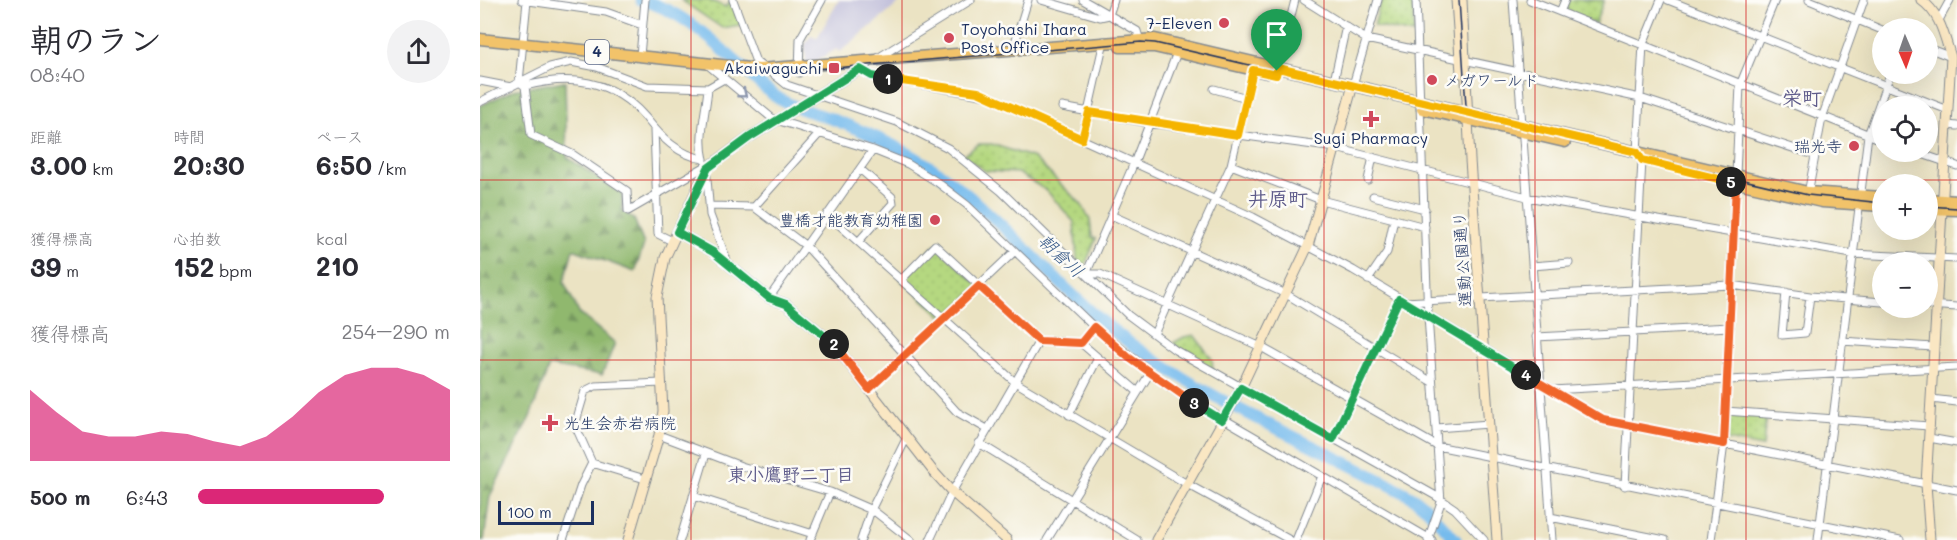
<!DOCTYPE html>
<html lang="ja">
<head>
<meta charset="utf-8">
<style>
	:root { --surface:#fff; --page:#f2f2f3; --text:#2b2b33; --muted:#7c7c81; --accent:#db2777 }
	body { margin:0; font-family:Mali,"Klee One",sans-serif; background:var(--page); color:var(--text); height:100vh; display:flex; flex-direction:column; font-size:22px; white-space:nowrap }
	* { box-sizing:border-box; margin:0 }
	p { font-size:20px; color:var(--muted) }
	.icon { flex:none; width:33px; height:33px; fill:none; stroke:currentColor; stroke-width:2; stroke-linecap:round; stroke-linejoin:round }
	.map { position:relative; flex:1; overflow:hidden }
	.side { display:flex; flex-direction:column; background:var(--surface); width:480px }
	.side>* { flex:none }
	.needle { width:39px; rotate:178deg }
	.tools { position:absolute; left:1392px; top:18px; display:grid; gap:12px }
	.tools a { display:grid; place-items:center; width:66px; height:66px; border-radius:50%; background:var(--surface); box-shadow:0 6px 24px #0002; font-size:30px }
	.scale { position:absolute; left:18px; bottom:15px; width:96px; box-sizing:border-box; padding-left:6px; border:3px solid #1b2f5e; border-top:0; font-size:16px; line-height:21px; white-space:nowrap; color:#1b2f5e; -webkit-text-stroke:4px #fdfcf7; paint-order:stroke }
	.pin { position:absolute; display:grid; place-items:center; width:51px; height:51px; color:#fff; margin:-62px -26px; border-radius:50% 50% 50% 0; rotate:-45deg; box-shadow:0 0 6px #0007 }
	.pin .icon { rotate:45deg }
	.km { position:absolute; width:30px; height:30px; margin:-15px; border-radius:50%; background:#222; color:#fff; font-size:16px; line-height:30px; text-align:center }
	.round { display:grid; place-items:center; flex:none; width:63px; height:63px; border-radius:32px; background:var(--page) }
	.overview { display:flex; align-items:center; justify-content:space-between; height:102px; padding:0 30px }
	h1 { font-size:33px; font-weight:700; line-height:45px }
	.metrics { display:grid; grid-template-columns:repeat(3,1fr); gap:9px; height:102px; padding:6px 30px }
	.metrics div { display:grid; align-content:center }
	.metrics b { font-size:26px; font-weight:700 }
	.metrics small { font-size:16px; font-weight:400 }
	.metrics p { font-size:16px }
	.chart { height:168px; padding:12px 30px }
	.chart p { display:flex; justify-content:space-between }
	.chart svg { width:100%; height:108px; margin-top:6px; fill:var(--accent); opacity:.7 }
	ul { padding:0 30px; list-style:none; font-size:20px }
	li { display:grid; grid-template-columns:96px 72px 1fr; align-items:center; height:45px }
	li i { height:15px; border-radius:8px; background:var(--accent) }
	main { display:flex; flex:1; min-height:0 }
	.map>svg:first-child { display:block }
</style>
</head>
<body>
<main>
<section class="side">
<div class="overview"><div><h1>朝のラン</h1><p>08:40</p></div><a class="round"><svg class="icon" aria-label="share" viewBox="0 0 24 24"><path d="M12 15V3M7 8l5-5 5 5M5 13v7h14v-7"/></svg></a></div>
<div class="metrics">
<div><p>距離</p><b>3.00<small> km</small></b></div>
<div><p>時間</p><b>20:30</b></div>
<div><p>ペース</p><b>6:50<small> /km</small></b></div>
</div>
<div class="metrics">
<div><p>獲得標高</p><b>39<small> m</small></b></div>
<div><p>心拍数</p><b>152<small> bpm</small></b></div>
<div><p>kcal</p><b>210</b></div>
</div>
<div class="chart"><p><span>獲得標高</span>254–290 m</p>
<svg viewBox="0 0 160 44" preserveAspectRatio="none"><path d="M0 44V15L10 24L20 32L30 34L40 34L50 32L60 33L70 36L80 38L90 34L100 26L110 16L120 9L130 6L140 6L150 9L160 15V44z"/></svg>
</div>
<ul>
<li><b>500 m</b>6:43<i style="width:74%"></i></li>
</ul>
</section>
<div class="map">
<svg width="1477" height="540" viewBox="0 0 1477 540">
	<defs>
		<pattern id="forest-firs" width="22" height="20" patternUnits="userSpaceOnUse" patternTransform="scale(1.5)"><rect width="22" height="20" fill="#90b86e"/><path d="M5 1l3.5 6h-7zM16 11l3.5 6h-7z" fill="#75965e"/></pattern>
		<pattern id="park-dots" width="8" height="8" patternUnits="userSpaceOnUse" patternTransform="scale(1.5)"><rect width="8" height="8" fill="#b5d880"/><path d="M2 2h.1M6 6h.1" fill="none" stroke="#9bba71" stroke-width="1.8" stroke-linecap="round"/></pattern>
	</defs>
	<rect width="100%" height="100%" fill="#fdfcf7"/>
	<filter id="ink" filterUnits="userSpaceOnUse"><feTurbulence type="fractalNoise" baseFrequency=".0167" numOctaves="2"/><feDisplacementMap in="SourceGraphic" scale="12" xChannelSelector="R" yChannelSelector="G"/><feConvolveMatrix kernelMatrix="1 2 1 2 8 2 1 2 1" color-interpolation-filters="sRGB"/></filter>
	<filter id="wash" filterUnits="userSpaceOnUse"><feTurbulence type="fractalNoise" baseFrequency=".008" numOctaves="4" result="noise"/><feDisplacementMap in="SourceGraphic" scale="24" xChannelSelector="R" yChannelSelector="G"/><feGaussianBlur stdDeviation="1.35" result="paint"/><feColorMatrix in="noise" values="0 0 0 0 0 0 0 0 0 0 0 0 0 0 0 0 0 1.4 0 .05"/><feComposite in="paint" operator="in"/></filter>
	<g filter="url(#wash)">
		<rect width="100%" height="100%" fill="#ebe3c3"/>
		<path fill="#c3c1db" d="M359 0H423L360 52 357 49 333 62H326L325 45 331 35 337 38Z"/>
		<path fill="url(#forest-firs)" stroke="#567466" stroke-width="1.5" d="M85 81 87 157 142 194V211L154 219 164 244 155 272 93 249 84 282 99 313 135 343 122 375 69 366 50 417 10 496 4 540H0V106L33 90Z"/>
		<path fill="url(#park-dots)" stroke="#68846f" stroke-width="1.5" d="M201 0H229L246 7 251 0 261 25 242 28Z
			M901 0H933L934 34 894 26Z
			M1089 0H1124L1115 24 1086 13Z
			M499 144H512L554 158 601 204 610 220 612 237 616 239 605 265 597 260 594 222 567 191 538 173 505 171 483 155Z
			M455 245 499 286 464 318 421 280Z
			M714 335 732 359 733 370 715 361 693 343 704 337Z
			M1252 413 1286 416 1283 447 1247 440 1249 416Z"/>
		<g fill="none" stroke-linecap="round" stroke-linejoin="round">
			<path stroke="#76bbed" stroke-width="12" d="M161 0C197 9 228 36 254 60 270 73 282 89 300 99 316 109 335 113 352 119 386 132 422 147 452 168 524 217 577 289 647 341 734 405 838 445 932 497L946 508 976 540"/>
		</g>
	</g>
	<g filter="url(#ink)">
		<g fill="none" stroke-linecap="round" stroke-linejoin="round">
			<g stroke="#838990" stroke-width="9">
				<path id="street" d="M42 0 126 12 162 25
					M253 0 276 62 283 67
					M491 0 380 69 392 76 507 96 773 217 873 270 1123 420 1477 490
					M561 0 620 17 629 15 634 0
					M603 0 657 31 661 44
					M824 0 886 39 1160 98 1334 155
					M936 0 948 316 961 502 948 540
					M1033 0 1072 540
					M1050 0 1402 140
					M1188 0 1468 110
					M1329 0 1402 30
					M47 1 39 82 45 86C91 74 133 79 166 118 181 137 198 155 224 159
					M1080 12 1085 0
					M1459 20 1470 0
					M1448 48 1471 57
					M533 49 548 0
					M698 50 654 163 606 274H620L781 347 957 446 1420 540
					M160 56 165 0
					M228 65 293 119 393 150 428 164 457 182 487 205 614 327 694 390 952 540
					M292 73 307 85 417 122 468 148 521 191 648 315 695 350 956 496 975 509 1004 540
					M319 73 320 39 342 0
					M796 75 815 0
					M0 81 31 87
					M854 81 866 26
					M873 85 898 0
					M45 86 51 135 92 154 147 191 148 211 226 166 230 215 248 263
					M734 89 767 98
					M0 102 70 67 91 62 117 67 167 86 228 88 244 79
					M582 107 669 123 856 148 1047 197 1372 254 1477 259
					M1468 125 1477 126
					M174 130 178 234 192 241
					M602 139 624 41
					M1436 152 1477 166
					M224 160C218 136 226 113 228 88
					M751 165 841 200 945 227
					M888 180 893 157
					M1328 194 1342 118 1384 0
					M893 196 945 209
					M229 206 274 207 326 246 477 412 507 429
					M274 207 340 133
					M347 214 535 382 707 484 810 540
					M631 215 806 294 952 382
					M378 242 413 203 412 197 380 169
					M1052 266 1089 263
					M421 280 455 245 559 341 601 343 658 392
					M888 280 907 252 914 219
					M1306 292 1302 335 1325 333 1330 296
					M289 298 393 150
					M924 302 1251 285 1330 296 1402 302
					M1448 305 1477 307
					M674 334 751 165 774 68
					M1056 337 1250 327
					M1362 341 1453 347
					M601 343 614 327
					M389 389 535 251
					M1072 390 1477 367
					M1451 399 1477 402
					M1245 411 1449 426
					M589 415 618 358
					M956 428 1009 424
					M179 435 261 466 350 492 394 511 431 540
					M1449 438 1477 443
					M853 439 919 299
					M499 443 657 540
					M112 463 165 479
					M1145 486 1162 160 1157 152 1163 44 1181 0
					M213 496 333 534
					M1070 517 1185 540
					M83 540 101 485 112 463 95 425 105 391 115 386 182 383
					M200 540 226 454
					M330 540 350 492
					M381 540 391 510 426 439
					M450 540 472 492 559 341
					M567 540 670 373
					M816 540 842 476
					M1231 540 1244 444 1260 85 1295 0
					M1338 540 1388 135 1410 74"/>
			</g>
			<g stroke="#838990" stroke-width="11">
				<path id="secondary" d="M976 0 981 73
					M982 0 990 160 1017 540
					M1441 0C1460 13 1464 35 1471 57L1446 484 1450 540
					M197 232 233 252 289 298 306 304 353 343 453 471 472 492 527 540
					M148 540 179 435 183 411 177 297 185 258 223 176 227 168 270 137 380 69
					M676 540 761 388 828 246 873 85"/>
			</g>
			<g stroke="#838990" stroke-width="13">
				<path id="primary" d="M0 39 279 69 675 39 1328 192 1402 197
					M640 47H674L787 73
					M942 109 1085 142
					M1249 181 1342 202 1402 206
					M1448 199 1477 201
					M1448 209 1477 210"/>
			</g>
			<use href="#street" stroke="#fff" stroke-width="7"/>
			<use href="#secondary" stroke="#fae7c3" stroke-width="9"/>
			<use href="#primary" stroke="#f2c36a" stroke-width="10"/>
			<path stroke="#1b2f5e" stroke-width="1.5" d="M979 0 986 106 995 118
				M287 70 354 68 661 42 675 43 1328 195 1402 203
				M1448 206 1477 208"/>
		</g>
		<defs><path id="oneway-chevron" d="M-2-3.5L2.5 0L-2 3.5" fill="none" stroke-width="1.6" stroke-linecap="round" stroke-linejoin="round" transform="scale(1.5)"/></defs>
		<use stroke="#8d97ae" href="#oneway-chevron" transform="translate(263 94) rotate(39)"/>
	</g>
	<g fill="none" stroke-linecap="round" stroke-linejoin="round" filter="url(#ink)">
		<g stroke="#fff" stroke-width="12">
			<path id="split-1" d="M408 79 498 92 602 139 609 112 758 135 773 70 796 75 797 71"/>
		</g>
		<g stroke="#fff" stroke-width="12">
			<path id="split-2" d="M354 344 306 304 289 298 233 252 197 232 228 168 270 137 380 69 392 76 408 79"/>
		</g>
		<g stroke="#fff" stroke-width="12">
			<path id="split-3" d="M354 344 389 389 499 286 559 341 601 343 614 327 648 357 714 403"/>
		</g>
		<g stroke="#fff" stroke-width="12">
			<path id="split-4" d="M714 403 742 420 761 388 853 439 919 299 1046 375"/>
		</g>
		<g stroke="#fff" stroke-width="12">
			<path id="split-5" d="M1046 375 1123 420 1244 444 1256 183 1251 182"/>
		</g>
		<g stroke="#fff" stroke-width="12">
			<path id="split-6" d="M797 71 798 68 1157 152 1162 160 1251 182"/>
		</g>
		<use href="#split-1" stroke="#f5b400" stroke-width="8"/>
		<use href="#split-2" stroke="#22a559" stroke-width="8"/>
		<use href="#split-3" stroke="#f0652b" stroke-width="8"/>
		<use href="#split-4" stroke="#22a559" stroke-width="8"/>
		<use href="#split-5" stroke="#f0652b" stroke-width="8"/>
		<use href="#split-6" stroke="#f5b400" stroke-width="8"/>
	</g>
	<path fill="none" stroke="#d62828" stroke-width="1.5" stroke-opacity="0.55" d="M211 0V540M422 0V540M633 0V540M844 0V540M1055 0V540M1266 0V540M0 180H1477M0 360H1477"/>
	<g fill="#d1495b" stroke="#fdfcf7" stroke-width="2">
		<circle cx="744" cy="23" r="6"/>
		<circle cx="469" cy="38" r="6"/>
		<rect x="348" y="62" width="12" height="12" rx="3"/>
		<circle cx="952" cy="80" r="6"/>
		<path d="M888 110h6v6h6v6h-6v6h-6v-6h-6v-6h6z"/>
		<circle cx="1374" cy="146" r="6"/>
		<circle cx="455" cy="220" r="6"/>
		<path d="M67 414h6v6h6v6h-6v6h-6v-6h-6v-6h6z"/>
	</g>
	<g text-anchor="middle" stroke-width="5" stroke-linejoin="round" paint-order="stroke">
		<rect fill="#fdfcf7" stroke="#5f6c8c" stroke-width="1.5" x="105" y="40" width="24" height="24" rx="4.5"/>
		<g font-size="15" font-weight="bold" fill="#1b2f5e">
			<text x="117" y="57">4</text>
		</g>
		<g font-size="16" fill="#1b2f5e" stroke="#fdfcf7" text-anchor="end">
			<text x="732" y="29">7-Eleven</text>
			<text x="481" y="35" text-anchor="start">Toyohashi Ihara<tspan x="481" dy="18">Post Office</tspan></text>
			<text x="342" y="74">Akaiwaguchi</text>
			<text x="964" y="86" text-anchor="start">メガワールド</text>
			<text x="891" y="144" text-anchor="middle">Sugi Pharmacy</text>
			<text x="1362" y="152">瑞光寺</text>
			<text x="443" y="226">豊橋才能教育幼稚園</text>
			<text x="84" y="429" text-anchor="start">光生会赤岩病院</text>
		</g>
		<g font-size="16" fill="#1b2f5e" stroke="#fdfcf7">
			<text transform="translate(982 259) rotate(-94)" y="6">運動公園通り</text>
		</g>
		<g font-size="18" font-style="italic" fill="#365989" stroke="#fdfcf7">
			<text transform="translate(581 256) rotate(43)" y="6">朝倉川</text>
		</g>
		<g font-size="18" font-weight="bold" fill="#5f5c8b" stroke="#fdfcf7">
			<text x="311" y="481">東小鷹野二丁目</text>
		</g>
		<g font-size="20" font-weight="bold" fill="#5f5c8b" stroke="#fdfcf7">
			<text x="1322" y="105">栄町</text>
			<text x="798" y="206">井原町</text>
		</g>
	</g>
</svg>
<div class="tools">
<a><svg class="needle" viewBox="-14 -14 28 28"><path d="M0-13l5 13h-10z" fill="#e53935"/><path d="M0 13l5-13h-10z" fill="#7c7c81"/></svg></a>
<a><svg class="icon" aria-label="locate" viewBox="0 0 24 24"><circle cx="12" cy="12" r="6"/><path d="M12 2v4M12 18v4M2 12h4M18 12h4"/></svg></a>
<a>+</a>
<a>−</a>
</div>
<div class="scale">100 m</div>
<div class="pin" style="left:797px;top:71px;background:#1e9e55"><svg class="icon" aria-label="arrive" viewBox="0 0 24 24"><path d="M6 21V4h12l-3 4 3 4H6"/></svg></div>
<b class="km" style="left:408px;top:79px">1</b>
<b class="km" style="left:354px;top:344px">2</b>
<b class="km" style="left:714px;top:403px">3</b>
<b class="km" style="left:1046px;top:375px">4</b>
<b class="km" style="left:1251px;top:182px">5</b>
</div>
</main>
</body>
</html>
